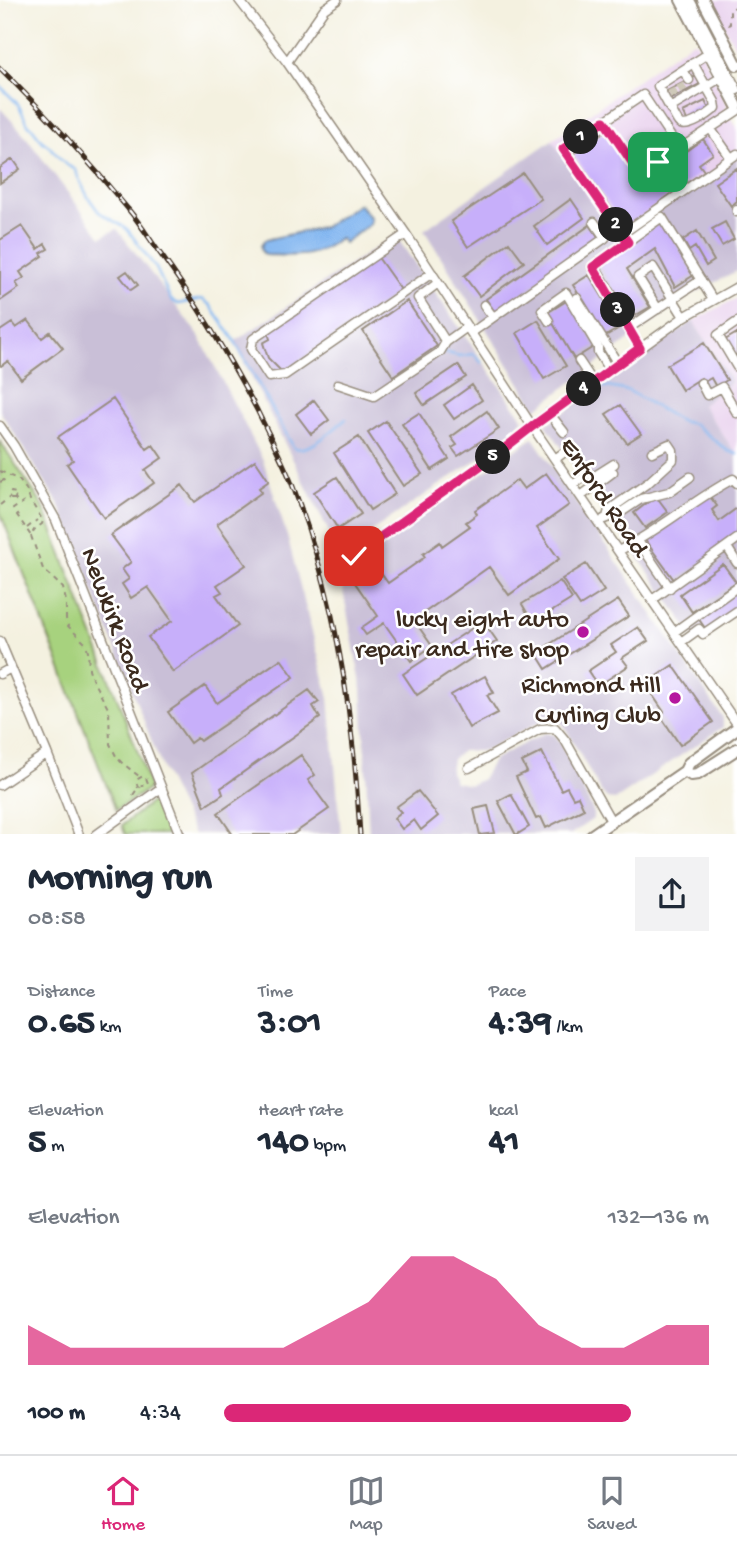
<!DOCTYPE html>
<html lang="en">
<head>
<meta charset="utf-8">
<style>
	:root { --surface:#fff; --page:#f2f2f3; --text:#1f2937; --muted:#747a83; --line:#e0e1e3; --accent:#db2777 }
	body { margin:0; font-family:"Gochi Hand",sans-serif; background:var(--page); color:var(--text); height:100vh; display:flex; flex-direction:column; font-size:26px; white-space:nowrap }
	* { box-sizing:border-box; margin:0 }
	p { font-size:23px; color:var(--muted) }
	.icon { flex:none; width:38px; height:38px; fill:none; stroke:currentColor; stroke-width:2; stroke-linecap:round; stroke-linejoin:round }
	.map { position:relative; height:834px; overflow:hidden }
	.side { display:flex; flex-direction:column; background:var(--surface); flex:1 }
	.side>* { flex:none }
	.pin { position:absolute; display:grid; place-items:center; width:60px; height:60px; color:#fff; margin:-30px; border-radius:14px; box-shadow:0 4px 10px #0006 }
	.km { position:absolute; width:35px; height:35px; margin:-18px; border-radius:50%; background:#222; color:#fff; font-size:19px; line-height:35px; text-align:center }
	.round { display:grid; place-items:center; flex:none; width:74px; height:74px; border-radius:0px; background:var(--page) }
	.head { display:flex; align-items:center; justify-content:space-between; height:119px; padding:0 28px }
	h1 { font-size:38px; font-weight:700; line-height:52px }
	.stats { display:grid; grid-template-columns:repeat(3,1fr); gap:10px; height:119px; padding:7px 28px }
	.stats div { display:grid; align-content:center }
	.stats b { font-size:35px; font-weight:700 }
	.stats small { font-size:19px; font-weight:400 }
	.stats p { font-size:19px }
	.chart { height:196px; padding:14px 28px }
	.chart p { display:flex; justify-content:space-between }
	.chart svg { width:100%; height:126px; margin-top:7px; fill:var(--accent); opacity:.7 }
	ul { padding:0 28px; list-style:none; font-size:23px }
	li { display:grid; grid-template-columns:112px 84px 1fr; align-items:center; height:52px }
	li i { height:18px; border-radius:9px; background:var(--accent) }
	.tab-bar { display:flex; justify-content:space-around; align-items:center; height:98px; border-top:2px solid var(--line); background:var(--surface); font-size:19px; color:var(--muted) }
	.tab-bar a { display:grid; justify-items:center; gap:4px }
	.tab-bar .selected { color:var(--accent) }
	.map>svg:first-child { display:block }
</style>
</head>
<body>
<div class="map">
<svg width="737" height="835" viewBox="0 0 737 835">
	<rect width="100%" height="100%" fill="#fff"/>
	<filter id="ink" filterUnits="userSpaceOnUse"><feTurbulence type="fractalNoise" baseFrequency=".0143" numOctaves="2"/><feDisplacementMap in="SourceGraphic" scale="14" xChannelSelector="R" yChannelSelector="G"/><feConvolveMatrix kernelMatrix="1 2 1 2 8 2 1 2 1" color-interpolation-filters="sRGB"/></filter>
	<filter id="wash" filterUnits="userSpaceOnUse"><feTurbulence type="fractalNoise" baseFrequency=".00686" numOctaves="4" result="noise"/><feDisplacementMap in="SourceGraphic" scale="28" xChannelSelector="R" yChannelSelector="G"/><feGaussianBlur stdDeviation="1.57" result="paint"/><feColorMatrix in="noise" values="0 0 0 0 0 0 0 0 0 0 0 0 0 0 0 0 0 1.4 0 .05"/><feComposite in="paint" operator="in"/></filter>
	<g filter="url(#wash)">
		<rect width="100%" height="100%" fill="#f4f1e0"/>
		<path fill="#e9d2ee" d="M710 0H737V50Z
			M696 41 727 105 724 110 737 127V158L616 241 552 140 691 42Z
			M737 298V455L702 405 732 382 693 321Z"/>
		<path fill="#c9bfd7" d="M0 108 23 133 101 237 117 229 199 336 263 460 288 539 329 698 341 834H194L163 770 60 506 0 411Z
			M552 140 616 241 737 158V271L687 297 536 409 424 230Z
			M395 235 523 419 509 438 354 543 336 546 234 342Z
			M693 321 732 382 702 405 737 455V612L696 640 546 425Z
			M533 438 723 718V727L615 800 608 799 600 790 563 724 553 720 540 722 483 751H462L452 759 450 772 455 782 470 785 482 779 494 759 545 733 555 735 561 744 593 811V819L571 834H369L362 689 339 570 356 568 375 548Z"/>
		<path fill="#a7d27e" stroke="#717e4e" stroke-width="2" d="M0 441 43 506 136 747 150 788 116 810 0 512Z
			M154 800 168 834H125L122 825Z"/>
		<path fill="#82b6f0" stroke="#5e7087" stroke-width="2" d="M359 204 371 218 370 224 344 243 340 238C313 259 299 256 266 255L262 252 261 246 265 240 324 227Z"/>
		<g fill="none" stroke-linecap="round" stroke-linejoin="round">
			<path stroke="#82b6f0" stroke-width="2.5" d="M0 86 18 104 28 124 32 128 42 141 49 146 65 164 76 170 78 177 88 197 99 212 127 229 156 268 171 300 178 304 202 299 210 305 233 338 294 448C312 452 332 430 346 419
				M442 352 460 356 474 354 482 363
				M603 386 629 391 680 421 694 424 728 451 737 454"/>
		</g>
		<g id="blocks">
			<path fill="#c7affa" d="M696 76 700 84 669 100 665 92Z
				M705 101 710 111 688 122 683 112Z
				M605 131 641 183 703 139 713 154 699 164 704 171 625 227 573 154Z
				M13 159 20 169 0 183V168Z
				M737 168V201L731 206 715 183Z
				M523 173 541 199 468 247 451 221Z
				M571 199 584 218 547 245 534 226Z
				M662 221 694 275 675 287 655 249 627 269 650 307 631 318 600 266Z
				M725 222 734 239 722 246 712 229Z
				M590 225 599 238 495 312 486 299Z
				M22 226 38 249 45 244 48 249 41 253 43 256 20 272 24 278 16 283 19 288 0 301V240Z
				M697 231 714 261 706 266 695 247 689 251 683 240Z
				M509 242 524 262 479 296 464 276Z
				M377 256 401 290 282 372 268 358 263 343 270 339 268 333Z
				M127 271 138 285 131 290 120 276Z
				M589 275 621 327 604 337 573 285Z
				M568 300 595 346 574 359 547 313Z
				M407 301 437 346 393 376 363 331Z
				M28 320 42 338 50 332 63 348 21 379 8 361 1 366 0 365V331L12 323 16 328Z
				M538 320 566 366 544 379 517 333Z
				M737 333V359L725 340Z
				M704 343 727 380 716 387 711 378 704 382 701 378 682 390 667 365Z
				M458 365 466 377 424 405 416 393Z
				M472 385 482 400 454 419 444 405Z
				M113 399 147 449 153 445 162 458 145 470 154 483 104 518 67 464 73 460 58 437Z
				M314 400 329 420 311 434 296 414Z
				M620 405 641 434 627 443 606 414Z
				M487 411 499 429 458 456 452 448 457 445 451 437Z
				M419 413 449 459 432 470 402 424Z
				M386 421 422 474 403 486 368 433Z
				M359 437 395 494 370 510 334 453Z
				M255 460 269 481 259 488 262 492 217 524 246 565 217 585 222 592 216 595 238 626 173 672 148 637 172 621 148 587 131 598 122 584 129 579 122 569 131 562 111 535 182 485 195 502Z
				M546 473 569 505 537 528 559 559 509 595 489 567 414 620 432 646 411 661 384 623 366 635 361 628 378 616 351 577 373 562 388 583 425 557 423 554 440 542 442 546 470 526 466 522 477 514 475 510 517 480 524 489Z
				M337 477 361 514 338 529 314 492Z
				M708 494 717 506 712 510 719 521 737 508V536L675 581 645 540Z
				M656 496 668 512 645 528 634 513Z
				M586 564 604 591 580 606 562 579Z
				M723 564 736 582 692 612 680 594Z
				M560 581 572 599 533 623 522 604Z
				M737 591V609L707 631 698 618Z
				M618 600 629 616 546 669 536 653Z
				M483 621 497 641 417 695 403 674Z
				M638 627 648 641 622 658 628 666 598 686 588 671 616 652 611 645Z
				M281 659 294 677 200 741 197 738 190 743 168 712 205 686 217 703Z
				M673 665 713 722 680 745 660 715 664 712 645 684Z
				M485 676 494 693 487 695 498 713 469 728 451 695Z
				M309 690 319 702 313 706 320 718 221 788 223 794 205 806 192 773Z
				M542 752 561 790 567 787 573 798 578 796 584 809 546 828 541 817 536 819 516 777 527 772 522 762Z
				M301 755 315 775 308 780 329 809 292 835H233L218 813Z
				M418 791 438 816 421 830 414 820 402 829 394 818 401 812 396 807Z
				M511 794 529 827 516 835 498 801Z
				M488 806 495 833 480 835 474 809Z"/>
		</g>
	</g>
	<g filter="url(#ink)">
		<use href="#blocks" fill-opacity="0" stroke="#988e7f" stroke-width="2"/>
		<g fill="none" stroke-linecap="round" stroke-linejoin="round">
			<path stroke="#cfc9b9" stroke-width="8" stroke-dasharray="8 4" stroke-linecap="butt" d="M680 84 684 92
				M671 89 675 97"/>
			<g stroke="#988e7f" stroke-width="11">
				<path id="minor" d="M239 0 287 62 406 234
					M690 0 737 90
					M709 53 658 86 670 108 722 77
					M287 62 324 9 337 0
					M683 70 689 80
					M670 108C673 112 676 120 679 123 687 130 709 114 716 108L715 102 693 63
					M737 111 679 149 643 95 563 149 622 234 737 154
					M604 121 640 174 679 149
					M710 128 731 158
					M737 210V212
					M432 273 285 375 269 377 251 349 253 339 406 234 420 255 532 426 737 724
					M438 283 418 298 446 342 467 327
					M577 298 618 364
					M484 305 493 317
					M658 309 638 277 653 267 684 317
					M549 321 542 310 566 293 598 347V352L609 370
					M737 322 718 335 737 367
					M629 328 701 280
					M471 333 605 238 594 222
					M640 348 592 267 662 217 713 300
					M579 361 593 382
					M701 383 707 395 722 387 737 413
					M338 384 374 396 440 352 446 342
					M549 413 564 432
					M0 426 14 446 56 520 180 835
					M555 459 570 448 588 474 573 485
					M588 474 595 476 614 464
					M581 496 613 472
					M607 517 609 510 649 482 673 460V450L669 444 652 452
					M604 519 620 513 641 499 669 492 690 477
					M638 541 670 588
					M727 547 737 563
					M618 551C659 531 693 500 733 479L737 483
					M354 556 501 451 532 426 684 317 737 287
					M652 600 737 539
					M674 632 737 587
					M0 641 47 753 79 835
					M681 642 699 629 703 634 737 611
					M0 674 11 668
					M469 768 540 729 555 728 565 740 611 821
					M0 785 47 753
					M96 835 161 788"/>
			</g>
			<g stroke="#988e7f" stroke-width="14">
				<path id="major" d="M681 0 737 106
					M703 0 737 65
					M685 771 691 775 698 774 737 749
					M592 835 685 771 689 763 737 728"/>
			</g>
			<path stroke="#988e7f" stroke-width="2" stroke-dasharray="5 5" stroke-linecap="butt" d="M728 25 730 24V10L737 6
				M0 471 19 480 26 489 30 500 43 521 42 524 34 530 31 536 13 509 24 502
				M0 482 8 478
				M15 499H11L10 497 11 492 16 493 15 499 19 504
				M0 505 10 497
				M27 528 37 520
				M31 536 43 569 63 588 66 601V619L68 626 86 644 88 651 89 669 93 681 109 710 110 744 116 756 121 762 140 777
				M133 795 138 788 148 783 146 778 143 776 136 780 138 788"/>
			<use href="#minor" stroke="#fff" stroke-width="8"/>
			<use href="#major" stroke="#fff" stroke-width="10"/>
			<g stroke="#3b2a1e" stroke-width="5">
				<path id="rail" d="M0 68C45 113 88 160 128 209 140 223 149 238 159 252 196 302 228 355 257 410 270 437 285 464 295 492 325 570 343 656 352 739 356 771 358 803 360 835"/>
			</g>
			<use href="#rail" stroke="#fff" stroke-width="2.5" stroke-dasharray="8" stroke-linecap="butt"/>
		</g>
	</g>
	<g fill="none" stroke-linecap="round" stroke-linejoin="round" filter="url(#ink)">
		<g stroke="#fff" stroke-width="14">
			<path id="route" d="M354 556 501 451 533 426 640 348 593 267 628 242 563 149 604 121 640 174 658 162"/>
		</g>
		<use href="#route" stroke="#db2777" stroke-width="9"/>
	</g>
	<g fill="#b5179e" stroke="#fff" stroke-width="2.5">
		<circle cx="583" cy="632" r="7"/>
		<circle cx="675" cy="698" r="7"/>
	</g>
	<g text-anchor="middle" stroke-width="5" stroke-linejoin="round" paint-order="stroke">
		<g font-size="26" fill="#3b2a1e" stroke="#fff">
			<text transform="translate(606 496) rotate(56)" y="9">Enford Road</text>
			<text transform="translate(117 619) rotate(69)" y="9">Newkirk Road</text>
		</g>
		<g font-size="26" fill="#3b2a1e" stroke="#fff" text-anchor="end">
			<text x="569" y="626">lucky eight auto<tspan x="569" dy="30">repair and tire shop</tspan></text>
			<text x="661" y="692">Richmond Hill<tspan x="661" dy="30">Curling Club</tspan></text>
		</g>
	</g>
</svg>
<div class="pin" style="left:658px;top:162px;background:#1e9e55"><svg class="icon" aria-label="arrive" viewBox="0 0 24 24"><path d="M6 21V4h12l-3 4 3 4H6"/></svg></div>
<div class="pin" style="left:354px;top:556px;background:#d93025"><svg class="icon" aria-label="check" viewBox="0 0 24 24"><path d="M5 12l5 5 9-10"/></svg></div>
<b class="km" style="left:581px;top:137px">1</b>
<b class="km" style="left:616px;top:225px">2</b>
<b class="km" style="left:618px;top:310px">3</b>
<b class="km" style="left:584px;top:389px">4</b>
<b class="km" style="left:493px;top:457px">5</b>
</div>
<section class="side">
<div class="head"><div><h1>Morning run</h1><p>08:58</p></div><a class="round"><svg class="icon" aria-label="share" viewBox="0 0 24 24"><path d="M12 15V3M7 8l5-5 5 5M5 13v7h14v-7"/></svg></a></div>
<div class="stats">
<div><p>Distance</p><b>0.65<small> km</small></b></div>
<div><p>Time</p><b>3:01</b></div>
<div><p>Pace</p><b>4:39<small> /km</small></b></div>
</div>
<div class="stats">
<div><p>Elevation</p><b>5<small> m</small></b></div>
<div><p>Heart rate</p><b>140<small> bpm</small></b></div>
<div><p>kcal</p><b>41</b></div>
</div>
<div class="chart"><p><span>Elevation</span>132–136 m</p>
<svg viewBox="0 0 160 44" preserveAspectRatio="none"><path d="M0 44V30L10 38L20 38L30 38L40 38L50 38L60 38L70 30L80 22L90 6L100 6L110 14L120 30L130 38L140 38L150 30L160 30V44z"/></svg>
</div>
<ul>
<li><b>100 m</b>4:34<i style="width:84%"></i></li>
</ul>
</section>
<nav class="tab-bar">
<a class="selected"><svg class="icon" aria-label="home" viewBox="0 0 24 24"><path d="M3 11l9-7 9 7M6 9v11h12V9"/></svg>Home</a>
<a><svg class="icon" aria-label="map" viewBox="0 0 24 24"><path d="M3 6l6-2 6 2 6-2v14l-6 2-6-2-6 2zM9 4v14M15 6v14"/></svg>Map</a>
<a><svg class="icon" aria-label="saved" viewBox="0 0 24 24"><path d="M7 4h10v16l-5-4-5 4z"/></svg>Saved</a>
</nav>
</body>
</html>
